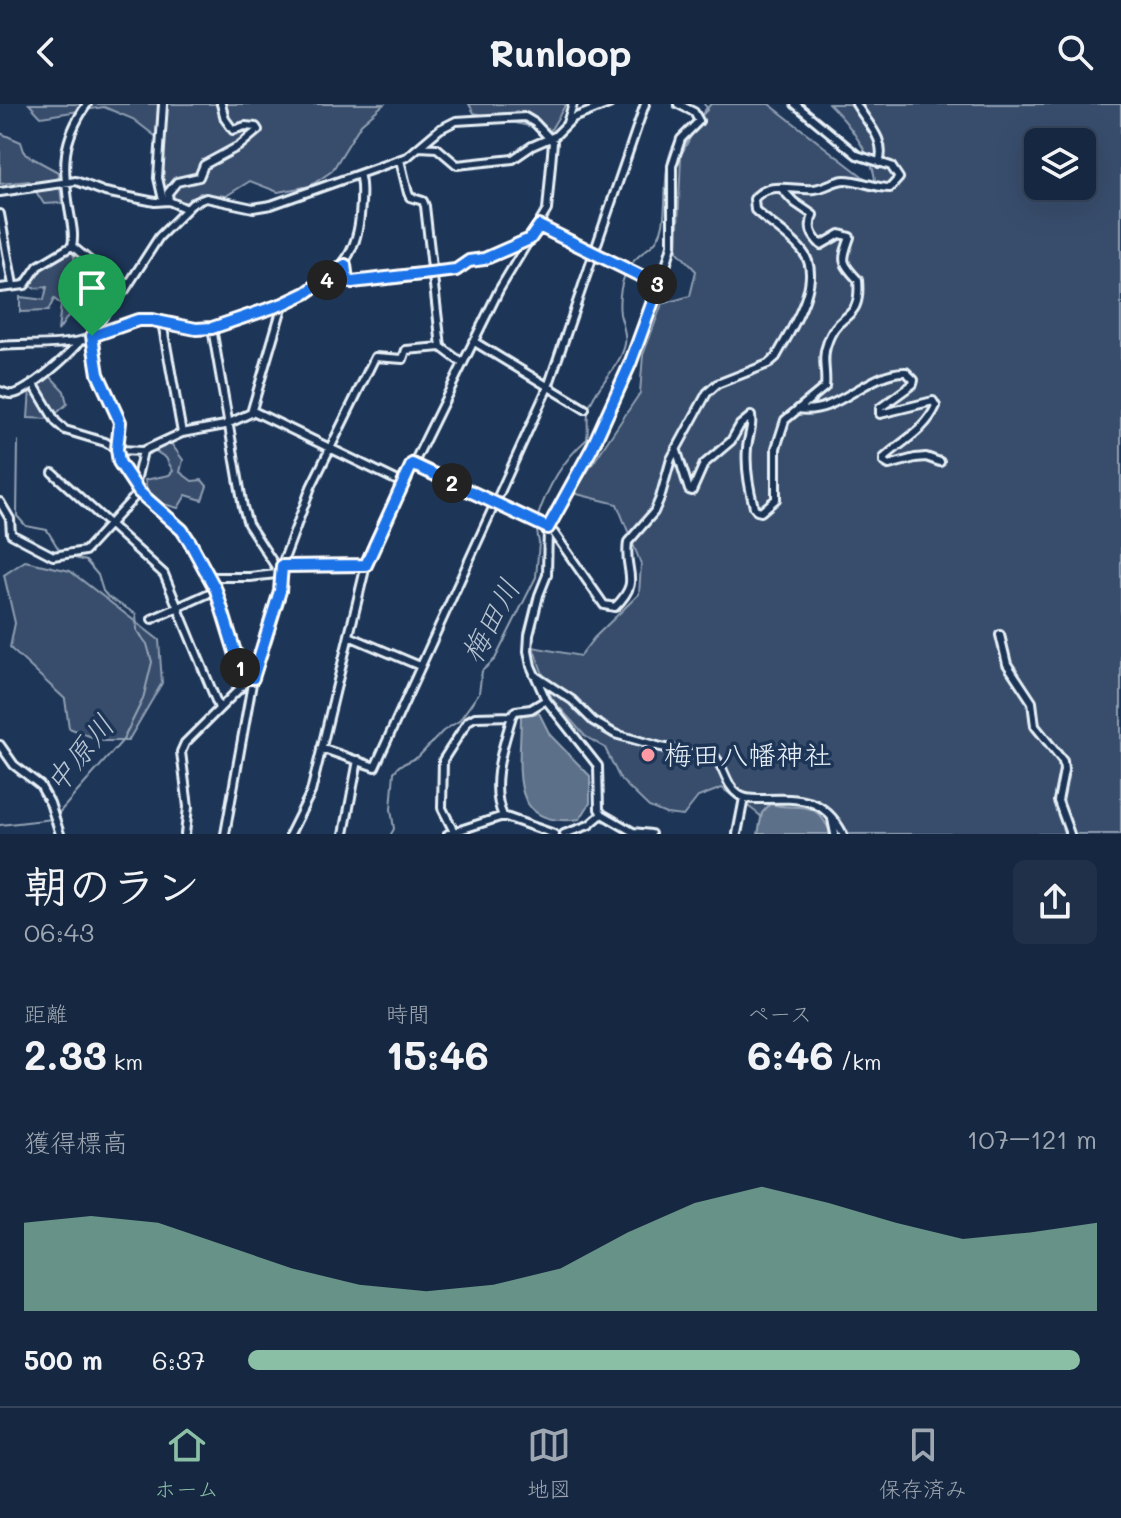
<!DOCTYPE html>
<html lang="ja">
<head>
<meta charset="utf-8">
<style>
	:root { --surface:#162841; --page:#1f3048; --text:#f1f3f6; --muted:#9ea6b1; --line:#35445a; --accent:#8abfa5 }
	body { margin:0; font-family:Mali,"Klee One",sans-serif; background:var(--page); color:var(--text); height:100vh; display:flex; flex-direction:column; font-size:30px; white-space:nowrap }
	* { box-sizing:border-box; margin:0 }
	p { font-size:26px; color:var(--muted) }
	.icon { flex:none; width:44px; height:44px; fill:none; stroke:currentColor; stroke-width:2; stroke-linecap:round; stroke-linejoin:round }
	.map { position:relative; height:730px; overflow:hidden }
	.details { display:flex; flex-direction:column; background:var(--surface); flex:1 }
	.details>* { flex:none }
	.controls { position:absolute; left:1024px; top:24px; display:grid; gap:16px }
	.controls a { display:grid; place-items:center; width:72px; height:72px; border-radius:12px; background:var(--surface); box-shadow:0 8px 32px #0002,0 0 0 2px var(--line); font-size:40px }
	.pin { position:absolute; display:grid; place-items:center; width:68px; height:68px; color:#fff; margin:-82px -34px; border-radius:50% 50% 50% 0; rotate:-45deg; box-shadow:0 0 8px #0007 }
	.pin .icon { rotate:45deg }
	.km { position:absolute; width:40px; height:40px; margin:-20px; border-radius:50%; background:#222; color:#fff; font-size:22px; line-height:40px; text-align:center }
	.round { display:grid; place-items:center; flex:none; width:84px; height:84px; border-radius:12px; background:var(--page) }
	.headline { display:flex; align-items:center; justify-content:space-between; height:136px; padding:0 24px }
	h1 { font-size:44px; font-weight:700; line-height:60px }
	.figures { display:grid; grid-template-columns:repeat(3,1fr); gap:12px; height:136px; padding:8px 24px }
	.figures div { display:grid; align-content:center }
	.figures b { font-size:40px; font-weight:700 }
	.figures small { font-size:22px; font-weight:400 }
	.figures p { font-size:22px }
	.chart { height:224px; padding:16px 24px }
	.chart p { display:flex; justify-content:space-between }
	.chart svg { width:100%; height:144px; margin-top:8px; fill:var(--accent); opacity:.7 }
	ul { padding:0 24px; list-style:none; font-size:26px }
	li { display:grid; grid-template-columns:128px 96px 1fr; align-items:center; height:60px }
	li i { height:20px; border-radius:10px; background:var(--accent) }
	header { display:flex; justify-content:space-between; align-items:center; height:104px; padding:0 24px; background:var(--surface); font-size:36px; font-weight:700 }
	.menu { display:flex; justify-content:space-around; align-items:center; height:112px; border-top:2px solid var(--line); background:var(--surface); font-size:22px; color:var(--muted) }
	.menu a { display:grid; justify-items:center; gap:4px }
	.menu .current { color:var(--accent) }
	.map>svg:first-child { display:block }
</style>
</head>
<body>
<header><svg class="icon" aria-label="back" viewBox="0 0 24 24"><path d="M15 5l-7 7 7 7"/></svg>Runloop<svg class="icon" aria-label="search" viewBox="0 0 24 24"><circle cx="10" cy="10" r="6"/><path d="M15 15l6 6"/></svg></header>
<div class="map">
<svg width="1121" height="730" viewBox="0 0 1121 730">
	<rect width="100%" height="100%" fill="#1d3557"/>
	<filter id="ink" filterUnits="userSpaceOnUse"><feTurbulence type="fractalNoise" baseFrequency=".0125" numOctaves="2"/><feDisplacementMap in="SourceGraphic" scale="16" xChannelSelector="R" yChannelSelector="G"/><feConvolveMatrix kernelMatrix="1 2 1 2 8 2 1 2 1" color-interpolation-filters="sRGB"/></filter>
	<g filter="url(#ink)">
		<path fill="#374d6c" stroke="#909fb2" stroke-width="2" fill-rule="evenodd" d="M29 0H384L361 20 332 67 310 82 278 88 250 77 226 92 200 89 189 100 164 92 159 85V35L133 15 104 3 41 13Z
			M469 0H566L550 27 474 9Z
			M711 0H769L875 82C877 57 848 18 829 0H1121V730H774C764 708 740 699 722 684L698 693 683 712 666 710 649 703 620 675 605 644 585 632 552 595 533 543 580 552 594 534 639 490 641 460 617 400 573 389 640 289 643 251 662 200 690 192 696 167 677 147 681 51 704 7ZM1038 38H1082V82H1038Z
			M0 29 21 38 25 50 58 68 62 99 44 100 29 77 0 80Z
			M72 146 77 163 93 175 58 227 61 200 54 195 48 207 20 208V193L44 196 47 183 33 184 29 180C40 162 53 155 72 146Z
			M50 272 64 287 67 300 50 315 28 314 30 285Z
			M170 338 183 356 180 368 192 377 202 376 207 382 202 396 186 391 178 404 149 396 145 376 169 371 173 367 166 354 154 346Z
			M25 457 70 467 159 536 162 579 128 637H102L69 624 65 595 10 544 15 519 4 471Z"/>
		<path fill="#5d7089" stroke="#95a4b5" stroke-width="2" d="M539 609 550 631 590 672V699L580 715C505 726 521 662 521 611Z
			M770 700C798 708 815 691 831 730H758L762 709Z"/>
		<g fill="none" stroke-linecap="round" stroke-linejoin="round">
			<path stroke="#95a4b5" stroke-width="2" d="M699 14 708 5 704 0
				M18 337 17 412 26 422 47 426 61 449
				M537 415C547 383 562 357 587 335 589 325 586 313 589 304 596 281 620 264 625 240 627 230 622 219 620 210 618 195 621 174 630 162 642 143 658 146 663 120 669 90 658 48 686 26
				M57 711 123 636 143 595 152 558 147 540 137 527 136 510 108 493 103 487 98 471 86 457 67 452
				M0 721 53 715
				M391 730 394 725 391 705 394 668 399 662 418 653 443 627 459 617 479 589 482 567 495 555 536 473 539 439 536 421"/>
			<g stroke="#e8f1f8" stroke-width="12">
				<path id="minor" d="M163 0 158 74 163 96
					M856 0C867 19 887 36 879 59
					M567 19 573 0
					M420 43 437 44 457 61 513 55 532 42 555 32 573 14 609 0
					M400 56 408 89 410 93 423 97 425 102 441 243 462 259
					M0 88 76 77 105 88 155 98 169 97 187 105
					M169 97 168 89 177 78 199 73 204 61 239 42 258 26 256 23 245 22 233 26 225 15 221 0
					M0 110 13 181
					M539 122 659 181
					M72 142C75 130 71 117 69 104 63 60 61 38 87 0
					M72 142 125 186
					M345 161 347 176 352 178 451 168 469 157 484 155 530 135
					M0 184 25 181 38 162 72 142
					M162 218 182 329
					M212 224 243 403 248 420 276 463
					M473 237 585 305
					M0 242C24 240 57 242 80 237 99 232 117 220 138 217 162 212 185 228 210 224 224 222 237 214 251 210 306 192 354 177 360 112 361 99 363 82 359 70
					M33 279 56 318 65 326 105 338 119 346 143 347 182 329 225 321 251 309 283 200
					M0 287C4 288 9 291 13 290 28 288 71 250 80 237
					M798 305C838 312 867 267 906 268L914 276 913 280 880 304V310L933 297 936 302C925 327 903 336 884 354V358L889 361 915 354 926 353 940 358
					M253 307 402 379
					M676 344 689 386 692 387 704 360 731 337 740 321 751 312C753 323 748 333 747 344 745 364 749 384 754 403L757 407 761 408 776 395V344L785 316 825 283C827 268 821 255 827 240 838 205 862 220 858 176 840 157 842 157 850 133L840 130 821 141C811 131 808 124 813 111L794 98 781 84
					M412 360 548 424 554 429 604 501 615 503C643 475 623 470 628 438L654 408 660 394 671 355 707 289 717 280 768 260 776 253C790 227 825 176 803 148 791 132 770 120 755 106L754 95C768 76 794 87 814 85 825 84 835 76 845 76 860 76 874 84 890 84L899 74 891 62 857 51 795 0
					M53 369 164 470 219 604
					M135 382 143 347
					M0 398 10 415 11 430 53 452 85 447 139 388
					M282 462 366 461
					M208 473H250L276 470 277 463
					M152 515 216 486
					M1000 531 1007 560 1032 598 1035 622 1063 657 1064 666 1058 697 1070 730
					M349 532 420 562
					M534 571 572 596 593 617 615 630 661 643 716 654C725 666 726 682 739 691 746 696 755 695 763 695 800 694 824 693 843 730
					M0 641 14 661 40 681 50 699 60 730
					M321 644 375 663 548 283 645 0
					M503 712C489 681 503 643 512 612
					M832 715 835 730
					M185 730 188 703 181 648 185 639 243 581V574L216 486 190 438 182 426 139 388 119 358 117 345 120 318 98 270 92 232 108 203 125 186 159 133 193 99 206 94 253 104 271 101 407 53 440 25 456 17 525 13 535 19 553 38 547 106 499 186 375 438 366 461 311 688 290 730
					M225 730 253 574 280 487V466L311 383 375 253 403 255 406 246 441 243
					M344 730 358 656
					M448 730 503 712 554 730
					M455 730 442 704 443 656 468 617 475 613 512 612 515 607 531 605 546 596
					M564 730 589 721 602 710
					M651 730 633 728 602 710 599 705 598 662 546 596 531 562 528 547 529 531 539 491 547 471 548 424 592 344 630 260 667 159 672 141V62L681 35 699 17 694 8 678 0
					M737 730 744 694"/>
			</g>
			<use href="#minor" stroke="#1d3557" stroke-width="6"/>
		</g>
	</g>
	<g fill="none" stroke-linecap="round" stroke-linejoin="round" filter="url(#ink)">
		<g stroke="#fff" stroke-width="16">
			<path id="route" d="M539 122 659 181 630 260 592 344 548 424 412 360 366 461 282 462 280 487 253 574H243L216 486 190 438 182 426 139 388 119 358 117 345 120 318 98 270 92 232 138 216H152L196 225 212 224 283 200 306 189 345 161 347 176 352 178 456 166 469 157 484 155 530 135Z"/>
		</g>
		<use href="#route" stroke="#1a73e8" stroke-width="10"/>
	</g>
	<circle fill="#ff9aa2" stroke="#1d3557" stroke-width="3" cx="648" cy="651" r="8"/>
	<g text-anchor="middle" stroke-width="7" stroke-linejoin="round" paint-order="stroke">
		<g font-size="28" fill="#e8f1f8" stroke="#1d3557" text-anchor="start">
			<text x="664" y="661">梅田八幡神社</text>
		</g>
		<g font-size="30" font-style="italic" fill="#b7c4d1" stroke="#1d3557">
			<text transform="translate(491 517) rotate(-62)" y="10">梅田川</text>
			<text transform="translate(80 650) rotate(-51)" y="10">中原川</text>
		</g>
	</g>
</svg>
<div class="controls">
<a><svg class="icon" aria-label="layers" viewBox="0 0 24 24"><path d="M12 4l9 5-9 5-9-5zM3 14l9 5 9-5"/></svg></a>
</div>
<div class="pin" style="left:92px;top:232px;background:#1e9e55"><svg class="icon" aria-label="arrive" viewBox="0 0 24 24"><path d="M6 21V4h12l-3 4 3 4H6"/></svg></div>
<b class="km" style="left:240px;top:564px">1</b>
<b class="km" style="left:452px;top:379px">2</b>
<b class="km" style="left:657px;top:180px">3</b>
<b class="km" style="left:327px;top:176px">4</b>
</div>
<section class="details">
<div class="headline"><div><h1>朝のラン</h1><p>06:43</p></div><a class="round"><svg class="icon" aria-label="share" viewBox="0 0 24 24"><path d="M12 15V3M7 8l5-5 5 5M5 13v7h14v-7"/></svg></a></div>
<div class="figures">
<div><p>距離</p><b>2.33<small> km</small></b></div>
<div><p>時間</p><b>15:46</b></div>
<div><p>ペース</p><b>6:46<small> /km</small></b></div>
</div>
<div class="chart"><p><span>獲得標高</span>107–121 m</p>
<svg viewBox="0 0 160 44" preserveAspectRatio="none"><path d="M0 44V17L10 15L20 17L30 24L40 31L50 36L60 38L70 36L80 31L90 20L100 11L110 6L120 11L130 17L140 22L150 20L160 17V44z"/></svg>
</div>
<ul>
<li><b>500 m</b>6:37<i style="width:98%"></i></li>
</ul>
</section>
<nav class="menu">
<a class="current"><svg class="icon" aria-label="home" viewBox="0 0 24 24"><path d="M3 11l9-7 9 7M6 9v11h12V9"/></svg>ホーム</a>
<a><svg class="icon" aria-label="map" viewBox="0 0 24 24"><path d="M3 6l6-2 6 2 6-2v14l-6 2-6-2-6 2zM9 4v14M15 6v14"/></svg>地図</a>
<a><svg class="icon" aria-label="saved" viewBox="0 0 24 24"><path d="M7 4h10v16l-5-4-5 4z"/></svg>保存済み</a>
</nav>
</body>
</html>
